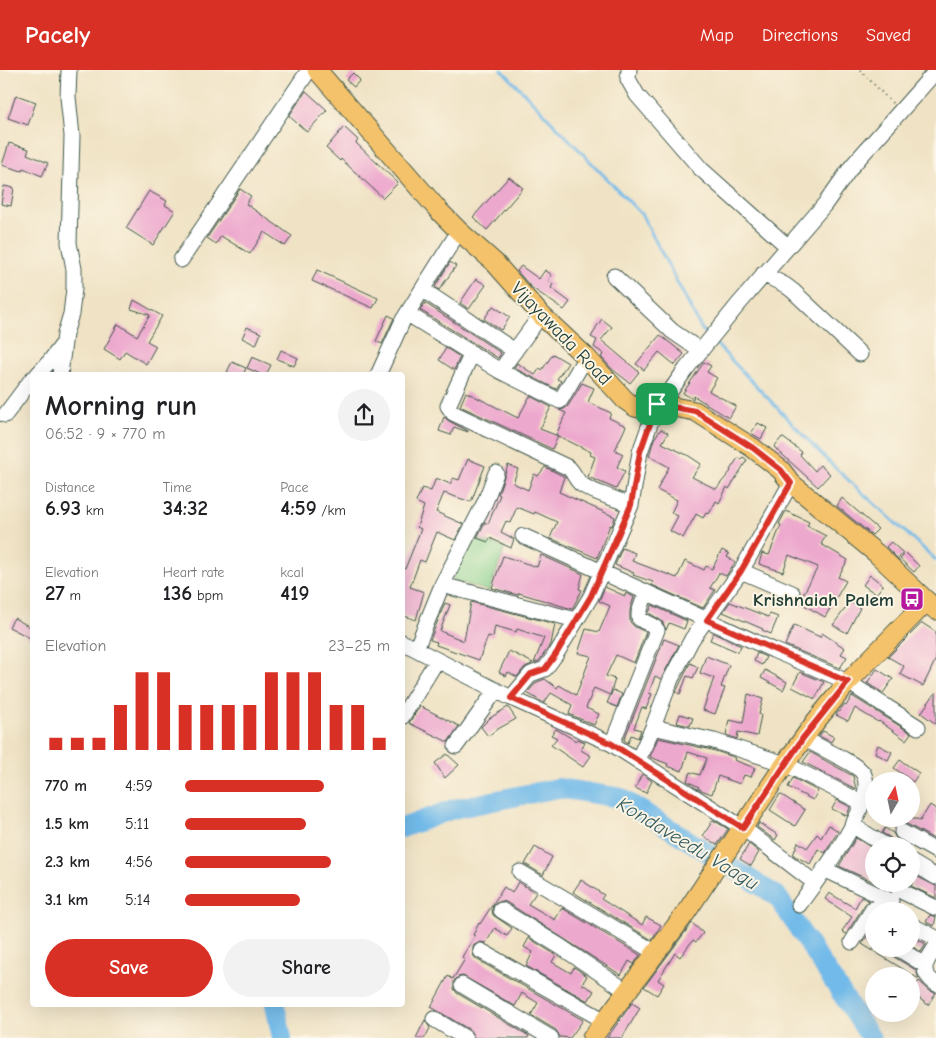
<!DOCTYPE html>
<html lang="en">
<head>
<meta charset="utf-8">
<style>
	:root { --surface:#fff; --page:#f2f2f2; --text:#202124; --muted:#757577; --accent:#d93025 }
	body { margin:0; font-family:"Comic Neue",sans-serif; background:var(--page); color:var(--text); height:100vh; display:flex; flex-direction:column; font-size:19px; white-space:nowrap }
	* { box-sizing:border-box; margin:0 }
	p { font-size:16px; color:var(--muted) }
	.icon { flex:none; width:28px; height:28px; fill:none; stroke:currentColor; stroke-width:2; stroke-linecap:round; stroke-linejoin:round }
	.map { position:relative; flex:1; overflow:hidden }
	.side { position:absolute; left:30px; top:302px; width:375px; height:635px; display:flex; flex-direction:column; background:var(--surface); border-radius:5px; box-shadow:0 5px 20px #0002 }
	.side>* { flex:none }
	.needle { width:32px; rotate:9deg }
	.tools { position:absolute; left:865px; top:702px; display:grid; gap:10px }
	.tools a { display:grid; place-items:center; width:55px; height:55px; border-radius:50%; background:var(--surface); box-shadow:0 5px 20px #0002; font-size:25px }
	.pin { position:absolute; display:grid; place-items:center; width:42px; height:42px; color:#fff; margin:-21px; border-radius:10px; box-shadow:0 2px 8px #0006 }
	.round { display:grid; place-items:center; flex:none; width:52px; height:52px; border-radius:26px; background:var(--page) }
	.summary { display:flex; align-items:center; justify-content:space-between; height:85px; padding:0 15px }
	h1 { font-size:28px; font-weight:700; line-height:38px }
	.metrics { display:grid; grid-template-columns:repeat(3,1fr); gap:8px; height:85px; padding:5px 15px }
	.metrics div { display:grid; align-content:center }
	.metrics b { font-size:21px; font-weight:700 }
	.metrics small { font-size:14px; font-weight:400 }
	.metrics p { font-size:14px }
	.chart { height:140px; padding:10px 15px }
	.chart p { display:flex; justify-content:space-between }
	.chart svg { width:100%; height:90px; margin-top:5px; stroke:var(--accent); stroke-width:6 }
	.primary-button { display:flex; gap:10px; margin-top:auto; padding:10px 15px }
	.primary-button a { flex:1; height:58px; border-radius:30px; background:var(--accent); color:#fff; font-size:20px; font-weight:700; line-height:58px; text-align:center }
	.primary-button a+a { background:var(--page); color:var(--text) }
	ul { padding:0 15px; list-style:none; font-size:16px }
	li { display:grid; grid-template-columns:80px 60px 1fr; align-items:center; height:38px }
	li i { height:12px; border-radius:6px; background:var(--accent) }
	header { display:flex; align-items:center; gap:30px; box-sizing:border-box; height:70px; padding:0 25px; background:var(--accent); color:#fff }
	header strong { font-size:24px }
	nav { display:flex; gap:28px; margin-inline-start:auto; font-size:18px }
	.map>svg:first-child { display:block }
</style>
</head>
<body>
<header>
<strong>Pacely</strong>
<nav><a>Map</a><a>Directions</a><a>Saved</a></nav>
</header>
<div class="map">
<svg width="936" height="968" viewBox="0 0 936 968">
	<rect width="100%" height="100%" fill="#fcf5e5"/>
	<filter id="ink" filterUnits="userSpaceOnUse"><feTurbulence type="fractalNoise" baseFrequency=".02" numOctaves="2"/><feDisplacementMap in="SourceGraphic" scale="10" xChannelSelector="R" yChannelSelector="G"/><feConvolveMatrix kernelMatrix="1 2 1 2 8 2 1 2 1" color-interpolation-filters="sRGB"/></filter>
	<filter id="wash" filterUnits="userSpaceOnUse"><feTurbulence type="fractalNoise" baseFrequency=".0096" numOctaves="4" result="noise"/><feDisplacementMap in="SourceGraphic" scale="20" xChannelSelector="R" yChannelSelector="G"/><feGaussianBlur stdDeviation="1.12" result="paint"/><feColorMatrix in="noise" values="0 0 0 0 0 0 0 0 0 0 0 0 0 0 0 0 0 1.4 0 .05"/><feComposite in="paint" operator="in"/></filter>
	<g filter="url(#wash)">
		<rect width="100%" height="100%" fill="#f0e3c5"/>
		<path fill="#89d28e" stroke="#548861" d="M469 467 505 478 489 521 452 510Z"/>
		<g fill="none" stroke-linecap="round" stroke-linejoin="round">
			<path stroke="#71bae9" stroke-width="3" d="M502 0 642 145 701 258 707 265
				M714 272 832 395 936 490"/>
			<path stroke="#71bae9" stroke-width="20" d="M402 758 453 739 558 718 621 728 777 826 871 968
				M275 935 282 968"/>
		</g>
		<g id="blocks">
			<path fill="#eda8ce" d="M353 3 360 10 354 17 346 10Z
				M306 21 327 40 307 62 289 46Z
				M16 25 36 32 28 55 8 48Z
				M344 57 358 70 356 73 398 113 383 128 341 89 340 91 326 78Z
				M9 73 29 79 27 84 48 93 42 106 23 98 22 101 2 95Z
				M509 107 523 118 487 160 473 147Z
				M4 116 14 118 11 136 1 134Z
				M240 119 251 126 246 134 292 166 285 176 264 162 250 184 221 166 216 174 207 168Z
				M149 121 167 131 165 135 175 141 153 175 126 158Z
				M450 192 456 196 439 220 435 217Z
				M521 196 539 209 545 200 552 205 548 211 553 214 551 218 570 232 564 240 531 217 517 201Z
				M317 200 378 228 373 238 312 211Z
				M476 209 486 215 469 239 460 233Z
				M134 230 162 246 147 271 156 276 146 294 125 281 120 289 104 279 118 254 137 266 150 245 131 239Z
				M425 233 501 283 498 288 420 240Z
				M493 236 510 247 501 260 484 249Z
				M388 245 394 248 382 274 376 271Z
				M602 249 612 257 601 270 639 302 630 313 612 299 601 287 604 284 594 277 597 270 591 267 596 259H595Z
				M247 257 261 263 256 275 242 268Z
				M660 265 684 284 675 295 659 282 644 300 636 294Z
				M446 278 460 287 454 300 439 290Z
				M281 280 298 288 294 296 277 289Z
				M553 284 568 293 557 309 561 311 556 319 514 298 517 293 535 305 540 298 542 300Z
				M252 287 271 295 266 305H262L247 298Z
				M232 292 246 298 243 305H234L227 302Z
				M704 292 711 296 707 302 717 308 709 321 736 336 729 348 694 326 693 329 683 323Z
				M582 313 594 318 588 332 611 343 609 348 626 356 615 380 623 384 617 397 625 401 616 419 588 407 595 387 590 385 591 382 556 365 566 343 559 340 564 339 568 336Z
				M466 322 518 348 530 326 551 337 540 359 558 366 552 379 460 336Z
				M444 347 449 351 468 361V362L454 357 451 365 439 361Z
				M758 353 767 358 761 369 751 363Z
				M661 359 668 363 662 373 689 386 701 394 692 407 716 419 731 401 730 400 738 388 741 389 743 387 747 390 729 419 727 417 719 433 716 431 709 444 706 443 703 448 696 444 683 468 670 461 678 446 671 443 677 430 657 420 669 397 649 386 654 369Z
				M782 367 802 382 800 385 815 401 820 395 830 404 818 417 774 377Z
				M468 389 485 396 471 432 444 423 436 442 463 454 455 470 437 462 425 492 420 490 410 517 424 522 416 550 402 545V498L405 499 421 459 417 457 424 436 416 432 422 418 431 421 436 408 450 414 453 408 459 410Z
				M508 395 518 399 513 413 528 420 534 404 538 406 545 397 563 406 564 407 559 422 615 447 612 456 610 455 597 488 550 468 557 452 535 442 534 444 517 437 510 453 506 451 501 462 514 469 511 478 490 468 488 472 477 468 485 452 488 454 500 425 498 424Z
				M842 428 878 459 872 465 837 436Z
				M786 441 809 452 807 456 826 466 821 474 848 490 838 507 846 511 825 547 799 532 818 497 789 485 783 502 759 494 762 483 769 485 781 455 779 454Z
				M891 472 903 483 898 489 886 477Z
				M622 478 635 483 632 491 677 508 685 491 704 500 706 496 712 499 722 480 729 484 727 487 735 492 726 506 719 503 710 518 715 520 703 538 652 515 653 512 633 505 634 503 615 495Z
				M906 483 919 496 914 502 900 489Z
				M541 485 583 504 579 519 582 520 572 539 519 523 518 525 492 518 503 486 537 497Z
				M870 505 883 515 876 524 863 515Z
				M605 517 625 526 626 523 634 527 630 540V552L635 557 646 562 634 593 616 585 606 606 615 609 610 625 594 618 586 638 599 644 594 655 569 644 572 635 551 623 544 633 527 623 537 612 545 609 557 618 559 615 576 625 591 586 578 583 586 559 599 562 610 536 599 531Z
				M471 532 555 554 551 574 539 591 534 593 544 568 517 559 516 562 495 556 493 567 488 566 479 590 436 575 437 572 430 570 445 533 450 535 440 561 464 571Z
				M730 532 768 547 770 544 778 547 771 564 762 560 763 559 723 542Z
				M850 532 860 538 847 563 833 555Z
				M652 535 687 551 684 559 669 553 666 560 662 551 649 543Z
				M14 548 32 558V569L9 557Z
				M922 553 936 562V589L923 616 900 604 904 596 888 587Z
				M794 555 820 567 822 563 845 578 841 584 847 587 840 598 785 575Z
				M713 563 741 576 738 582 710 570Z
				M664 569 679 575 661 609 655 606 649 623 652 624 646 639 642 637 634 658 641 660 638 668 631 665 628 673 624 670Z
				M509 581 533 593 524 598 517 607 508 602 506 606 499 602Z
				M757 583 766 587 762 595 754 591Z
				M706 586 729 595 721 617 725 618 715 644 703 640 714 608 700 603Z
				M690 593 698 597 693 608 687 606 680 624 676 622Z
				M877 599 893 609 883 623 867 613Z
				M765 600 787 612 783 620 761 608Z
				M800 602 824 612 815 629 792 617Z
				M613 620 622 624 617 637 607 633Z
				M936 622V654L921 643Z
				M748 624 763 629 759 644 761 645 757 666 738 662 737 669 726 665 729 650 743 653Z
				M852 626 911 663 906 670 879 651 878 652 855 638 848 651 836 645 844 635 846 636Z
				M420 636 459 656 448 672 409 653Z
				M508 637 516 649 496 660 488 666 481 657 490 648Z
				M680 644 693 648 690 656 677 653Z
				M556 659 576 671 577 669 585 672 581 680 591 686 583 697 551 675 557 668 551 665Z
				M823 661 834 667 831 672 819 666Z
				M658 668 712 680 731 686 735 688 734 690 755 698 751 707 744 705 740 714 718 706 712 724 701 720 698 718 699 717 687 711 690 702 700 705 707 688 688 682 682 701 667 696 668 694 650 687Z
				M878 675 892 682 888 690 875 683Z
				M810 682 853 706 856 719 803 692Z
				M447 684 459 695 445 708 435 693Z
				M900 690 919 703 913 712 894 698Z
				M642 704 652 711 646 723 635 718Z
				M793 708 818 721 813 730 788 717Z
				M780 724 805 740 795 756 770 740Z
				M837 730 850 737 847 746 832 739Z
				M930 735 936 739V770L907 754 899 753 901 749H917L920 751Z
				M713 750 728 759 717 775 703 766Z
				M759 753 778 765 775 770 757 757Z
				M829 755 838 761 825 783 818 779 810 794 793 785 798 772 807 778 817 764 821 768Z
				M885 758 893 763 897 770 908 776 901 773 900 776H895L891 768 882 763Z
				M856 768 872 778 866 789 874 793V812L839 796Z
				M749 774 759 782 751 796 740 789Z
				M535 777 552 787 543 805 525 794Z
				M916 806 936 816V828L911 816Z
				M581 810 604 825 601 829 642 855 646 847 661 855 652 870 573 822Z
				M518 812 536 823 528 834 555 850 562 838 640 885 634 894 629 891 621 905 506 832 501 831 493 835 492 840 493 845 512 858 507 866 495 858 486 873 480 872 473 876V885L476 889 583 950 570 968 560 967 556 960 531 945 538 933 522 923 515 936 463 906 458 907 454 911V919L457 923 529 966 528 968H474L470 960 431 937 448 906 453 909 465 889 462 887 475 866 473 865 479 853 480 854 504 817 512 823Z
				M829 823 855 838 861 827 869 831 865 834 846 864 842 861 852 847 825 829Z
				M930 845 936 847 934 856 926 852Z
				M692 853 703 863 696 872 693 870 680 887 675 883 658 910 664 914 657 925 644 917Z
				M874 855V879H890L894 887 916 900 919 909 862 874Z
				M911 866 926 874 921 882 911 876Z
				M529 868 556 885 552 892 571 903 574 897 587 906 582 914 594 921 588 931 526 896 533 882 524 877Z
				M919 911 930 921 936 923 928 935 911 922Z
				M632 933 640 938 622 968H607Z
				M425 950 430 958 425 968H416Z"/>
		</g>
	</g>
	<g filter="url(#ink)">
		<use href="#blocks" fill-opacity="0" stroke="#3e564a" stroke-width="1"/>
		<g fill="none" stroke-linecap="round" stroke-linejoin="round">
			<g stroke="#3e564a" stroke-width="17">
				<path id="minor" d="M629 0 628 9 637 25 701 99 787 176
					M181 190 309 0
					M763 204 785 215 793 221 860 284
					M614 206 672 261 701 281
					M423 220 515 281
					M408 244 500 301 560 331 586 287
					M472 283 448 336 453 343 569 398C574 403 576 410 581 414 593 423 617 429 631 435
					M500 301 541 245
					M37 305 50 291 63 274
					M60 305 65 264 71 244 74 219V199L69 173 72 66 68 27 69 0
					M378 305 403 250 459 161
					M5 345 32 309
					M523 466 773 580 848 612 918 657
					M741 501 792 523
					M442 515 576 550
					M402 572 511 628 612 674 743 758 815 813
					M416 579 442 515 485 432 496 403
					M511 628 531 604 545 599 556 584 591 526 631 435 640 382 657 334 666 327 686 299 737 236 825 134 852 96 936 1
					M402 647 437 590
					M653 657 714 671 785 694 863 733
					M612 674 657 560C653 553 644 553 639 548V543L646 522
					M456 676 496 620
					M638 690 653 657 671 609 692 569 741 501 791 413
					M852 755 886 776
					M902 762 936 781
					M911 792 936 807
					M824 799 891 831
					M520 802 656 883
					M896 814 899 820 936 838
					M799 835C816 811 880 731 863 703 857 694 815 675 803 668
					M501 840 561 877 628 922
					M911 855 936 868
					M852 872 873 839 877 838 885 841
					M936 876C926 893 917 900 936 914
					M899 879 925 895
					M481 881 605 951
					M462 915 551 968
					M434 949 465 968"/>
			</g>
			<g stroke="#3e564a" stroke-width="21">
				<path id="major" d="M317 0 440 142 459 161 494 192 541 245 586 287 625 330 635 337 644 339 657 334 695 341 753 378 781 400 791 413 876 483 936 540
					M592 968 685 844 785 694 816 651 848 612 927 531"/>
			</g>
			<path stroke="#3e564a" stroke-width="2" stroke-dasharray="1 4" stroke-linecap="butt" d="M860 0 892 33"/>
			<use href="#minor" stroke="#fff" stroke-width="15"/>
			<use href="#major" stroke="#f4c26a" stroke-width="19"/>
		</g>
	</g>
	<g fill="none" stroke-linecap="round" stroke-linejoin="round" filter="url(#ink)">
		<g stroke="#fff" stroke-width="10">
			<path id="route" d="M657 334 695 341 753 378 781 400 791 413 741 501 707 550 848 612 803 668 743 758 612 674 511 628 531 604 545 599 556 584 591 526 631 435 640 382Z"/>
		</g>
		<use href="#route" stroke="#d93025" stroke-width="6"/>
	</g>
	<defs>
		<g id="bus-square" transform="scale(1.25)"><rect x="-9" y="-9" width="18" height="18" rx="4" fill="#b5179e" stroke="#fcf5e5"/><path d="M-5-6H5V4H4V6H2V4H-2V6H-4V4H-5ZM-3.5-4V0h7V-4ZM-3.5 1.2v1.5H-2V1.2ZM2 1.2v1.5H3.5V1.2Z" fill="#fff"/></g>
	</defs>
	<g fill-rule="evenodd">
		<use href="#bus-square" x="912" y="529"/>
	</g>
	<g text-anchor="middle" stroke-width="4" stroke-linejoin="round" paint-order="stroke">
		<g font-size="19" fill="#1f3d34" stroke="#fcf5e5">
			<text transform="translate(562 263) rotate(46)" y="7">Vijayawada Road</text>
		</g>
		<g font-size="19" font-weight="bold" fill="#1f3d34" stroke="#fcf5e5" text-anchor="end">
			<text x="894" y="536">Krishnaiah Palem</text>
		</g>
		<g font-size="20" font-style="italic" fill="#345c61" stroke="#fcf5e5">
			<text transform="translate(688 773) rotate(31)" y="7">Kondaveedu Vaagu</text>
		</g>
	</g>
</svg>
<div class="tools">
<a><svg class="needle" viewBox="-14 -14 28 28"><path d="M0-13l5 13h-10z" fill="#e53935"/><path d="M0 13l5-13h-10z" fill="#757577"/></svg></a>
<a><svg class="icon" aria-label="locate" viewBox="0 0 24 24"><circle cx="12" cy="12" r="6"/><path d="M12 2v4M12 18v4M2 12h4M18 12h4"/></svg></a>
<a>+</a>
<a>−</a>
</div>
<div class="pin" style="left:657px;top:334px;background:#1e9e55"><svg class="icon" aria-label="arrive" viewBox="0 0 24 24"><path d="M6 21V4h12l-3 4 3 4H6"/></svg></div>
<section class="side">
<div class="summary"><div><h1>Morning run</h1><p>06:52 · 9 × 770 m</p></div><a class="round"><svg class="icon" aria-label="share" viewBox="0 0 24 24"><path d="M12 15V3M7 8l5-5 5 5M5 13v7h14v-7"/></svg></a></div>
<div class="metrics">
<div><p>Distance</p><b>6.93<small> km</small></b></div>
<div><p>Time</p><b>34:32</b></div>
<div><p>Pace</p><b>4:59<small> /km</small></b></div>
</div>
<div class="metrics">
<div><p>Elevation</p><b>27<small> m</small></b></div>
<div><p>Heart rate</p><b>136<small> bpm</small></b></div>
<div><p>kcal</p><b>419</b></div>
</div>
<div class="chart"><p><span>Elevation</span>23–25 m</p>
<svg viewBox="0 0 160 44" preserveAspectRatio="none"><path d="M5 44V38M15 44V38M25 44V38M35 44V22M45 44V6M55 44V6M65 44V22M75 44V22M85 44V22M95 44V22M105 44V6M115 44V6M125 44V6M135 44V22M145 44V22M155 44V38"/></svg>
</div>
<ul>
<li><b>770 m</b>4:59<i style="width:68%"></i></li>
<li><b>1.5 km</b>5:11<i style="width:59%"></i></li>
<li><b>2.3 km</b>4:56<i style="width:71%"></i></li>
<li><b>3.1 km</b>5:14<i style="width:56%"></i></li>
</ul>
<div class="primary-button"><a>Save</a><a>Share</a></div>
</section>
</div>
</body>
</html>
